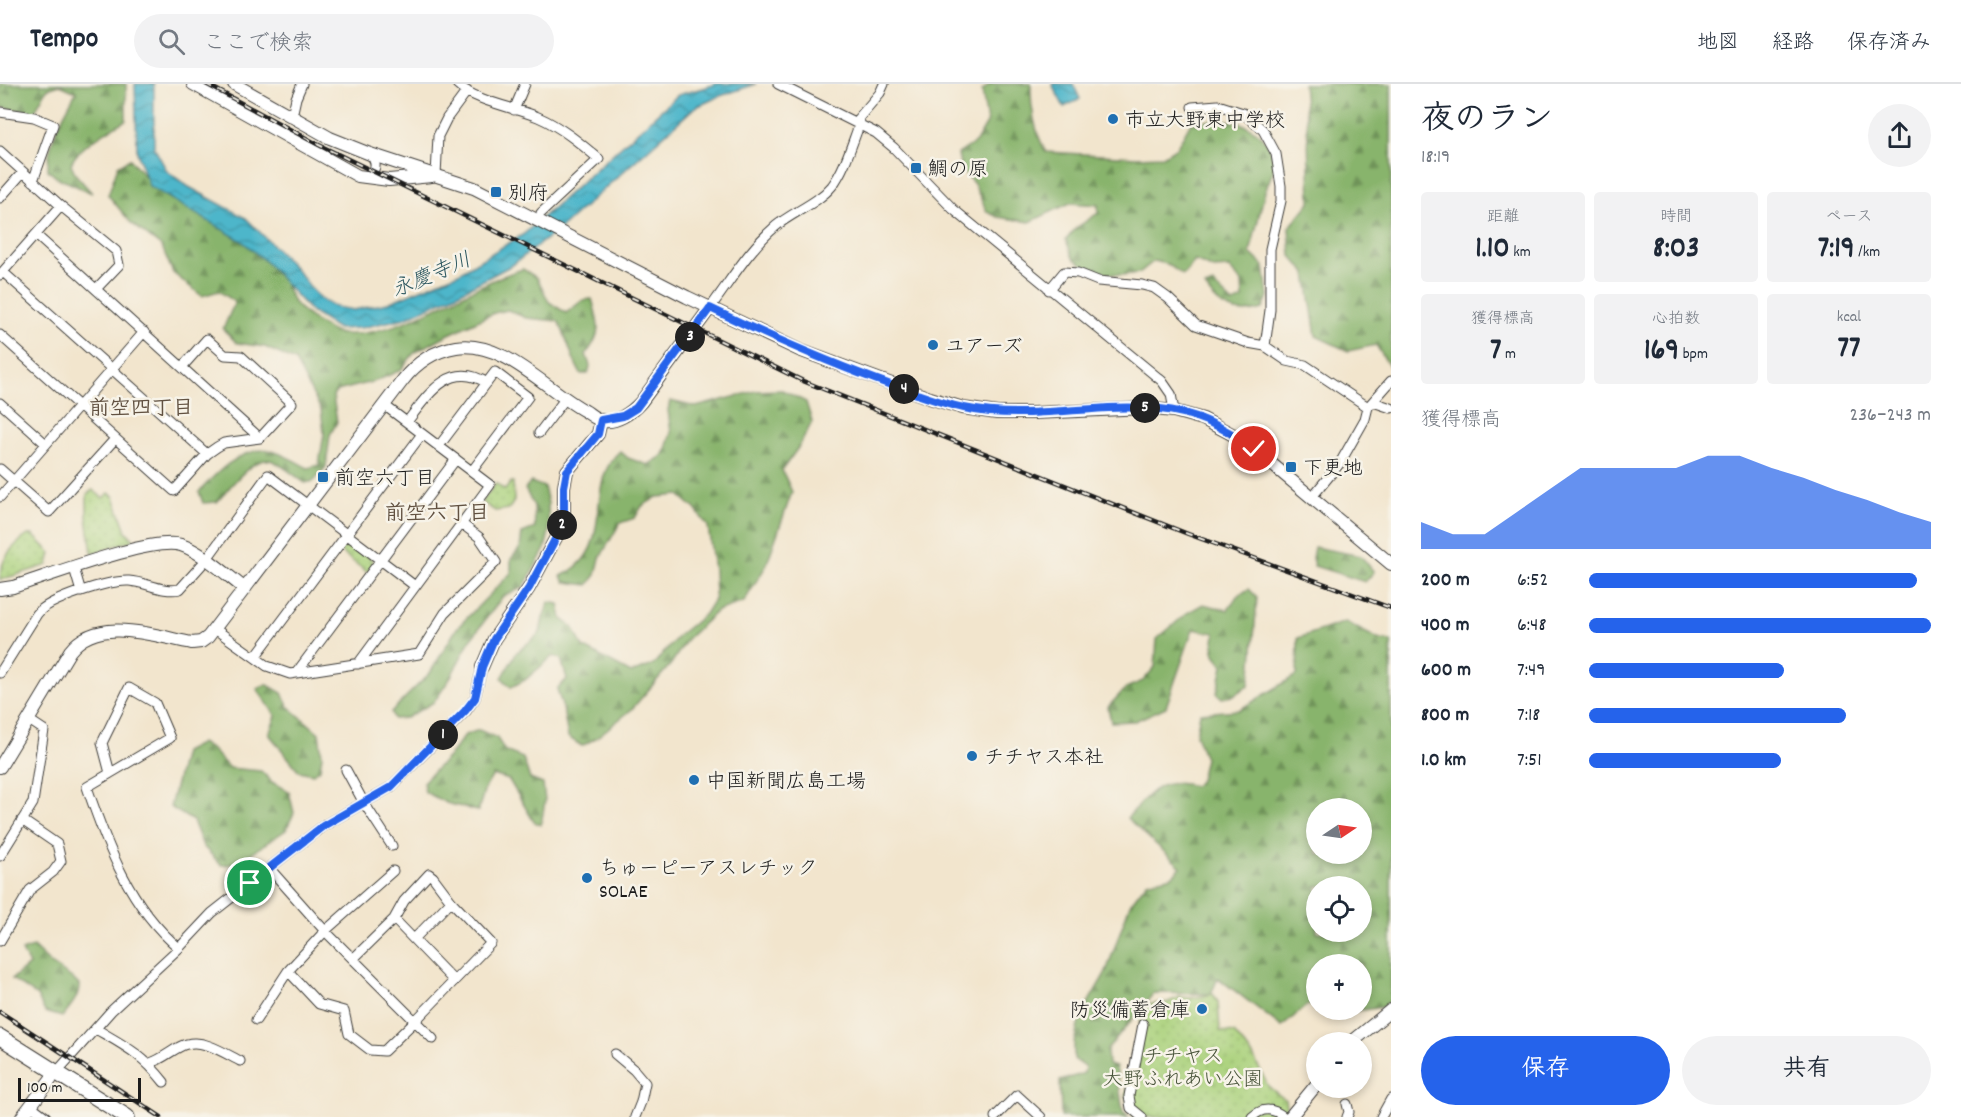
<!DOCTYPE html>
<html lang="ja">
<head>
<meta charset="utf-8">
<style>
	:root { --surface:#fff; --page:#f2f2f3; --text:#1f2937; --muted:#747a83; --line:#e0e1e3; --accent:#2563eb }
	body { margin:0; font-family:Dekko,"Klee One",sans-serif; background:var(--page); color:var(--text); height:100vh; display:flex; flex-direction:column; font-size:22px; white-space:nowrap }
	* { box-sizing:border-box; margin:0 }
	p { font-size:20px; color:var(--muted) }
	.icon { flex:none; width:33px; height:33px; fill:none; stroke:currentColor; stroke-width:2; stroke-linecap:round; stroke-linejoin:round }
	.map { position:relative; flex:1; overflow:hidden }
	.panel { display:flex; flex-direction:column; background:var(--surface); width:570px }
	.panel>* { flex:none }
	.needle { width:39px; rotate:77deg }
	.buttons { position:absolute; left:1306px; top:714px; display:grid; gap:12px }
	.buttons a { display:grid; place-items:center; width:66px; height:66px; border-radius:50%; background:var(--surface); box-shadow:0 3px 9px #0003; font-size:30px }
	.scale { position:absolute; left:18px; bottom:15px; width:123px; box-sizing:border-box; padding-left:6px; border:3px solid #1c1c1c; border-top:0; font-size:16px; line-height:21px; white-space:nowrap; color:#1c1c1c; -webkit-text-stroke:4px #f7f3e8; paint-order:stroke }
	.pin { position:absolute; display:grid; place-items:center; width:51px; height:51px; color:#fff; margin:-26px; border:3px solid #fff; border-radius:50%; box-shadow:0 2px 6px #0007 }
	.km { position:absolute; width:30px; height:30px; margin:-15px; border-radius:50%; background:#222; color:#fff; font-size:16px; line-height:30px; text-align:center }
	.round { display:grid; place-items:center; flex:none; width:63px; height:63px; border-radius:32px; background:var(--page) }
	.head { display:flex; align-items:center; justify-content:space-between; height:102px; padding:0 30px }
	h1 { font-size:33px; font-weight:700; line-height:45px }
	.stats { display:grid; grid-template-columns:repeat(3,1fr); gap:9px; height:102px; padding:6px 30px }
	.stats div { display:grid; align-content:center; border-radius:6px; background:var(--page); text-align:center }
	.stats b { font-size:30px; font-weight:700 }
	.stats small { font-size:16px; font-weight:400 }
	.stats p { font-size:16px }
	.chart { height:168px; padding:12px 30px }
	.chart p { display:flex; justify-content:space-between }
	.chart svg { width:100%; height:108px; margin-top:6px; fill:var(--accent); opacity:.7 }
	.cta { display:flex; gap:12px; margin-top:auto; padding:12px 30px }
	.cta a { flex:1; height:69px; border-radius:36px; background:var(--accent); color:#fff; font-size:24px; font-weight:700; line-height:69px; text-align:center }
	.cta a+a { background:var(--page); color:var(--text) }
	ul { padding:0 30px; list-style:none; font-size:20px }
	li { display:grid; grid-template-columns:96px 72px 1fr; align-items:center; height:45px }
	li i { height:15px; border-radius:8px; background:var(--accent) }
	header { display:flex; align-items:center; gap:36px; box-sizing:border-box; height:84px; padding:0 30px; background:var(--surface); border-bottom:2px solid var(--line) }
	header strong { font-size:28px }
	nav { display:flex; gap:33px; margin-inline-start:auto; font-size:21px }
	.search { width:420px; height:54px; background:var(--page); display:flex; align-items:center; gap:15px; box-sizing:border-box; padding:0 21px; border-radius:33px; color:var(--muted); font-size:22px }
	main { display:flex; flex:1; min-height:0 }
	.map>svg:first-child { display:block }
</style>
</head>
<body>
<header>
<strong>Tempo</strong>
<div class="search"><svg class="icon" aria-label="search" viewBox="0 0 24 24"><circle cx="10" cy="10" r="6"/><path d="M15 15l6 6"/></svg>ここで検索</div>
<nav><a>地図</a><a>経路</a><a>保存済み</a></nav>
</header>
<main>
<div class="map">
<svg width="1391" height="1033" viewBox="0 0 1391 1033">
	<defs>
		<pattern id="forest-firs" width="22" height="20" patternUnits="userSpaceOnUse" patternTransform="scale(1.5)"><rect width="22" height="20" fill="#88b46c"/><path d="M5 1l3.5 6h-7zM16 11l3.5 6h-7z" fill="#6e9258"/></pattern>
		<pattern id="park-dots" width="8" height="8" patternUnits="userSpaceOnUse" patternTransform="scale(1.5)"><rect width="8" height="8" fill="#abd27d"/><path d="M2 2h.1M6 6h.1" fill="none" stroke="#93b46b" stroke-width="1.8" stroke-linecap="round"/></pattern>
		<pattern id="water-waves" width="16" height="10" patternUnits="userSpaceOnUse" patternTransform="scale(1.5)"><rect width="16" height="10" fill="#4db6ca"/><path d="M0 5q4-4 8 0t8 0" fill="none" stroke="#3f93a3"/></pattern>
	</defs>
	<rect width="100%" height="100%" fill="#f7f3e8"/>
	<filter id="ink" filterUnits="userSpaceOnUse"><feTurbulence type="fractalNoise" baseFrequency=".0167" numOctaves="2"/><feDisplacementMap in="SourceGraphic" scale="12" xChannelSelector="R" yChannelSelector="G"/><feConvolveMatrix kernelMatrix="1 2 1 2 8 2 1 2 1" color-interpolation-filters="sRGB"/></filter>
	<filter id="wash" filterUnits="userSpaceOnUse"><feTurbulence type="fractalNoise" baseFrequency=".008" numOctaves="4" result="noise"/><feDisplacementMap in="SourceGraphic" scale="24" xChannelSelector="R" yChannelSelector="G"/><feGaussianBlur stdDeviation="1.35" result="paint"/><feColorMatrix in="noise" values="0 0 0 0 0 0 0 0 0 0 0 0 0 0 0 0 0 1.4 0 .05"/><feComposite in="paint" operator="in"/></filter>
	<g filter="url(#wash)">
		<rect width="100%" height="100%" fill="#f2e5cd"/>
		<path fill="url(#forest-firs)" stroke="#526844" stroke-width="1.5" fill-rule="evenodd" d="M0 0H126V36C110 45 77 63 71 80L76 91 92 109 56 93 48 86C47 57 63 33 76 8L60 1 47 5 34 29 0 23Z
			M990 0H1031C1030 22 1035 49 1046 68L1137 73 1163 72 1177 63 1190 40C1217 33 1248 33 1267 59 1271 65 1273 74 1276 80L1265 107 1250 169 1264 182 1268 212 1263 225C1237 233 1220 225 1205 203L1213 200 1233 219 1243 215 1242 198 1229 184 1214 185 1195 177 1183 191 1167 180 1154 177 1139 189 1121 191 1094 188 1073 174 1066 156 1076 144 1098 129V121L1070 119 1030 138 998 133 987 128 974 100 961 85 958 70 976 58 987 39 982 7Z
			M1303 0H1391V285L1376 261 1348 267 1316 252 1306 189 1291 172 1289 144 1310 118 1308 55Z
			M130 75 150 98 280 178C284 189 286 207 293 217 301 228 329 249 342 250 402 254 467 201 523 185L537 194 549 218 566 229 583 216 592 215C599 240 603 249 586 270L590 282 588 290H581C570 273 568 254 558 237L526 234 508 226 494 229 443 253 414 269 401 286 376 297 337 307 333 312 337 338 330 351 326 383 314 397 305 399C295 392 284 382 273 377 253 370 229 405 217 418L203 419 199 408C216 389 238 366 265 366 276 365 298 379 308 384L319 381 324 349 321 326 295 277 265 263 237 259 223 245 235 218 219 207 202 212 173 189 162 163 131 139 108 111 118 82Z
			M782 306 806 318 812 338 800 361 782 386 792 408 766 482 744 518 717 527 687 555 671 580 631 626 596 654 582 662 568 653 563 625 557 605 567 595 561 575 553 572 525 596 511 603 502 594 516 569 540 549 543 534 549 518 559 520 562 535 573 543 583 563 631 589 653 581 680 550 705 530 715 514 714 486 708 442 695 425 679 411 657 413 642 422 635 434 620 439 600 474 596 491 588 501 565 498 561 492C619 466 581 401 620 367L628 374 648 381 664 371 671 349 668 326 670 317 696 323 756 307Z
			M531 398 544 403 548 419 549 448 545 465 523 504 503 512 469 558 449 596 434 618 406 634 394 635 391 628 430 589 457 544 511 489V475L520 464 522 449 535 444 534 422 525 405Z
			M1314 463 1361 472 1374 488 1365 498 1314 482 1312 474Z
			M1249 505 1257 513 1252 580 1249 601 1232 612 1222 614 1217 609 1223 582 1213 567 1215 549 1193 545 1166 623 1135 637 1111 638 1108 623 1126 604 1143 597 1155 583 1157 555 1187 529 1203 520 1228 526 1237 512Z
			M1345 538 1380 556 1391 557V915L1383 923 1356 927 1350 926H1362V880H1317V921H1307L1282 943 1218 894 1211 910 1154 909 1107 966 1108 981 1116 983 1123 1028 1129 1033H1061L1060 997 1084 989 1085 983 1074 975V959L1080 933 1106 888 1130 820 1147 798 1172 792 1181 783 1127 734C1150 710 1158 692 1195 702L1200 696 1205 674 1196 651 1200 629 1239 626 1297 591 1298 554ZM1317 724H1362V770H1317ZM1317 802H1362V848H1317Z
			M266 600 282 609 289 623 319 649 322 671 320 685 313 690 299 687 269 650 276 632 257 605Z
			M479 646 497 654 505 667 523 674 530 695 543 700 545 717 541 741 534 738 509 696 493 691 485 704 478 727 446 719 425 708 423 698 449 672 465 651Z
			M201 659 212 666 229 684 261 687 272 698 289 708 294 729 286 746 235 780 221 781 203 762 193 737 170 723 184 668Z
			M33 863 51 880 72 894 79 901C79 914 70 923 62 933L45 928 37 912 12 895 29 881 22 867Z"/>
		<path fill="url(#park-dots)" stroke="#64774c" stroke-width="1.5" d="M511 398H513L514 417 509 425 495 427 482 418 496 399 505 406Z
			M93 406 103 414 109 409 114 413 126 447 134 456 92 469 87 433V410Z
			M28 451H33L51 469 48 481 0 496C0 475 12 462 28 451Z
			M350 458 372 475 373 481 367 488 338 466 344 459Z
			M1213 910 1218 918 1220 947 1234 949 1253 972 1268 1002 1285 1016 1287 1029 1283 1033H1135L1128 1025 1126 1011 1141 935 1149 920 1166 919 1180 913 1192 914Z"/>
		<path fill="url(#water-waves)" stroke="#346973" stroke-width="1.5" d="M135 0H154V63L167 87 189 103 246 134 295 184 319 214 335 223 354 226 388 219 459 189 524 150 678 11 717 0H756L720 12 694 24 563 142 512 181 453 212 405 234 361 244 338 245 311 228 266 178 242 157 149 102 137 68Z
			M1052 0H1073L1080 15 1064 23Z"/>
	</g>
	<g filter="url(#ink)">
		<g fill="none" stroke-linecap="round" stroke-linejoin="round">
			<g stroke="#3c3a37" stroke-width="11">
				<path id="minor" d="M457 0C476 18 514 23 538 33 561 43 580 59 599 75L541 129
					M778 0 876 49 894 64 953 125 1162 297 1171 310 1174 327
					M1192 23 1218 21 1243 29 1263 46 1276 70 1281 102V117L1270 165V226L1265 262
					M514 26 525 0
					M0 28 34 33 53 41 33 97
					M292 32 296 14 302 0
					M856 37 880 9 884 0
					M0 67 61 122 116 167 119 181 96 205
					M436 91 438 52 447 34 467 7
					M364 93C377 89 378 79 370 70
					M0 114 23 88
					M36 151 260 354
					M3 188 207 370
					M0 191 61 122
					M1049 206 1064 188 1078 189 1098 197 1142 201 1154 204 1168 214 1196 241 1248 259 1265 262 1287 277 1305 281 1368 323
					M710 224C731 196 749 165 776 142 793 128 818 119 832 102 845 85 852 59 860 39
					M0 251 174 407 207 370 217 363 224 359 260 354 292 319 241 272 225 271 207 255 182 283
					M1373 318 1391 324
					M0 319 46 360
					M407 338C427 312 450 275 487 299
					M539 349 565 315
					M439 362 495 288 528 313 472 387
					M0 385 49 428 115 355
					M0 413 144 248
					M1312 413 1340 379 1365 335 1368 323 1391 297
					M74 484 81 508
					M215 545 267 582 290 590 419 570 445 529 496 478 479 453 462 440
					M255 573 422 350
					M358 580 490 401 384 321
					M297 588 456 375
					M0 589 37 530C48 515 110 496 129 497 146 498 163 509 180 505L206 476 268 391 415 502
					M346 686 364 719 392 762
					M110 689 102 659 129 604 155 619 170 654 87 703C107 762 130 823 179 864
					M0 772 33 719 44 646 29 636
					M270 785 325 847 433 955
					M394 835 454 897
					M414 855 451 817
					M0 857 30 806 53 788 61 777 57 760 22 736
					M288 887 319 920 344 927 349 950 370 966 384 967 415 937 491 859 451 817 433 793 429 790 404 817 394 835 354 874
					M256 936 288 887 325 847 393 787
					M96 945C125 962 142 970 164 998
					M615 970 634 986 645 999 641 1018 635 1033
					M150 979C164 975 176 962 187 960 204 955 226 970 240 977
					M54 991 111 927 179 864 212 829 323 742 391 703 466 627 475 614 482 583
					M30 1021 46 1033
					M995 1033 1017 1011 1041 1033
					M1142 1033 1131 1024 1129 1012 1143 940
					M1252 1033C1263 1023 1273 1024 1284 1033
					M1347 1033 1349 1028 1347 1020
					M1381 1033 1391 1015"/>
			</g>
			<g stroke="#3c3a37" stroke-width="14">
				<path id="tertiary" d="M193 0 358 92 389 96 432 92
					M234 0 330 54 370 70 474 104 687 213 799 266 930 314 963 324 997 329H1034L1145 324 1174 327 1203 335 1243 356 1391 480
					M0 505 13 503C46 493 152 452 181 461 202 468 227 491 245 505
					M482 583 494 555 529 504 559 448 564 434V403L567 387 598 350 601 336
					M0 683 70 567C98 531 154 552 192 559L201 558 208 553 403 296C417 278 433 267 456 263 504 256 545 305 585 327 590 330 595 335 601 336 615 341 632 328 641 318L710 224
					M1352 958 1391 926
					M22 1033 51 995
					M1290 1033 1317 1000"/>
			</g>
			<g stroke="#3c3a37" stroke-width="17">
				<path id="trunk" d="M0 953 127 1033"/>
			</g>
			<use href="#minor" stroke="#fff" stroke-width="9"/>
			<use href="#tertiary" stroke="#fff" stroke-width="12"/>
			<use href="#trunk" stroke="#fff" stroke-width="15"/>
			<g stroke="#1c1c1c" stroke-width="4.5">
				<path id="rail" d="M206 0 319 61 803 297 1188 450 1391 524
					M0 928 161 1033"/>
			</g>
			<use href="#rail" stroke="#f7f3e8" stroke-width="2" stroke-dasharray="7" stroke-linecap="butt"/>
		</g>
	</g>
	<g fill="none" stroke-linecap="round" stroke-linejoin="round" filter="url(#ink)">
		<g stroke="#fff" stroke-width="12">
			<path id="route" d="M250 799 323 742 391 703 465 627 475 614 482 583 494 555 529 504 559 448 564 434V403L567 387 598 350 601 336 623 332 636 324 710 224C770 253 829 279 891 301 915 309 939 319 964 324 1030 338 1094 318 1160 325 1195 328 1226 344 1254 365"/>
		</g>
		<use href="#route" stroke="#2563eb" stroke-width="8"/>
	</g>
	<g fill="#1f6fb2" stroke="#f7f3e8" stroke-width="2">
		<circle cx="1113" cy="35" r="6"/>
		<rect x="910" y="78" width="12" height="12" rx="3"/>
		<rect x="490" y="102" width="12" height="12" rx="3"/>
		<circle cx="933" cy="261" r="6"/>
		<rect x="1285" y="377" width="12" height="12" rx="3"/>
		<rect x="317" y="387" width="12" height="12" rx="3"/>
		<circle cx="972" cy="672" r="6"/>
		<circle cx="694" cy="696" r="6"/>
		<circle cx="587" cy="794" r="6"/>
		<circle cx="1202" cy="925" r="6"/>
	</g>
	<g text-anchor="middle" stroke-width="5" stroke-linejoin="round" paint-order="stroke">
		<g font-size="20" fill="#1c1c1c" stroke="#f7f3e8" text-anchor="start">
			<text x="1125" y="42">市立大野東中学校</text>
			<text x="928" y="91">鯛の原</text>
			<text x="508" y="115">別府</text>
			<text x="945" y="268">ユアーズ</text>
			<text x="1303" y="390">下更地</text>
			<text x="335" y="400">前空六丁目</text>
			<text x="984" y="679">チチヤス本社</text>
			<text x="706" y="703">中国新聞広島工場</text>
			<text x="599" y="790">ちゅーピーアスレチック<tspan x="599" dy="23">SOLAE</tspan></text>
			<text x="1190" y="932" text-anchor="end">防災備蓄倉庫</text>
		</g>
		<g font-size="20" fill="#475339" stroke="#f7f3e8">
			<text x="1183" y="978">チチヤス<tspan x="1183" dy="23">大野ふれあい公園</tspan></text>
		</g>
		<g font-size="21" font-style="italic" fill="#305a62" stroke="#f7f3e8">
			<text transform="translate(431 190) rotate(-23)" y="7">永慶寺川</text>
		</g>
		<g font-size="21" font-weight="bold" fill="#625242" stroke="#f7f3e8">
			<text x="141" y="330">前空四丁目</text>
			<text x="437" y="435">前空六丁目</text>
		</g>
	</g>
</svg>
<div class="buttons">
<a><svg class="needle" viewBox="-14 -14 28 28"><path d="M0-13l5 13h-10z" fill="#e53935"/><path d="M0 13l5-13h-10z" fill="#747a83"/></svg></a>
<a><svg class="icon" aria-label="locate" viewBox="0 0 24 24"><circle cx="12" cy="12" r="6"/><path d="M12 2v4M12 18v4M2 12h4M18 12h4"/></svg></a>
<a>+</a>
<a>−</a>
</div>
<div class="scale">100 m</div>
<div class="pin" style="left:250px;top:799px;background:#1e9e55"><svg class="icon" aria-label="arrive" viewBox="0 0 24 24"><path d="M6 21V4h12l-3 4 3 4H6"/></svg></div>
<div class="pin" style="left:1254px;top:365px;background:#d93025"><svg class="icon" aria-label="check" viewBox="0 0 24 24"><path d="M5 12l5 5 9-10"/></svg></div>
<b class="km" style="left:443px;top:651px">1</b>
<b class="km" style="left:562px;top:441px">2</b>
<b class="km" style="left:690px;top:253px">3</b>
<b class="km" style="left:904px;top:305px">4</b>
<b class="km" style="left:1145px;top:324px">5</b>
</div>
<section class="panel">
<div class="head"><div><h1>夜のラン</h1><p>18:19</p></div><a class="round"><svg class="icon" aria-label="share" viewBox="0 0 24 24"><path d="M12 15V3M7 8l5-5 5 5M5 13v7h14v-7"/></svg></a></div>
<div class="stats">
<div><p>距離</p><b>1.10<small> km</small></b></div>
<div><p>時間</p><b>8:03</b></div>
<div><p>ペース</p><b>7:19<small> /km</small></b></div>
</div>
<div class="stats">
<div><p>獲得標高</p><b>7<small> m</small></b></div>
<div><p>心拍数</p><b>169<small> bpm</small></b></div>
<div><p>kcal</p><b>77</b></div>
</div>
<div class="chart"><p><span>獲得標高</span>236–243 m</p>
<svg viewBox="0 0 160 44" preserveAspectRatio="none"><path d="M0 44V33L10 38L20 38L30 29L40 20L50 11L60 11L70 11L80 11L90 6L100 6L110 11L120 15L130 20L140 24L150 29L160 33V44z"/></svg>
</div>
<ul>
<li><b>200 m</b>6:52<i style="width:96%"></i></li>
<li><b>400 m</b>6:48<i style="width:100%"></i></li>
<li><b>600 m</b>7:49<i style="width:57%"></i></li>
<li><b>800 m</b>7:18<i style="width:75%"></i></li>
<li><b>1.0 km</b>7:51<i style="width:56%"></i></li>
</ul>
<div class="cta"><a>保存</a><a>共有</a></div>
</section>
</main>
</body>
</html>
